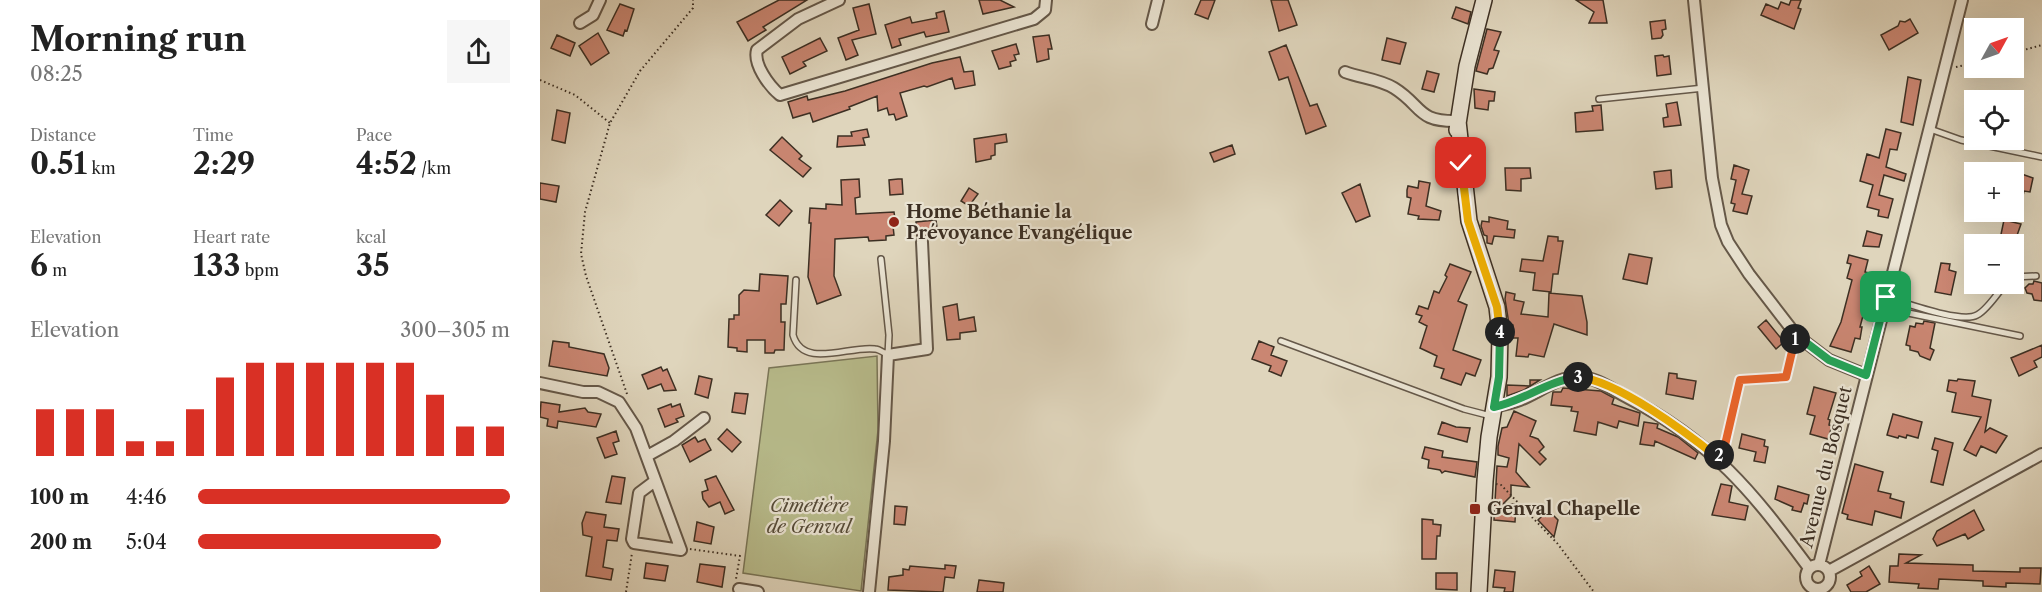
<!DOCTYPE html>
<html lang="en">
<head>
<meta charset="utf-8">
<style>
	:root { --surface:#fff; --page:#f6f6f6; --text:#222; --muted:#767676; --accent:#d93025 }
	body { margin:0; font-family:"Libre Caslon Text",serif; background:var(--page); color:var(--text); height:100vh; display:flex; flex-direction:column; font-size:22px; white-space:nowrap }
	* { box-sizing:border-box; margin:0 }
	p { font-size:20px; color:var(--muted) }
	.icon { flex:none; width:33px; height:33px; fill:none; stroke:currentColor; stroke-width:2; stroke-linecap:round; stroke-linejoin:round }
	.map { position:relative; flex:1; overflow:hidden }
	.sheet { display:flex; flex-direction:column; background:var(--surface); width:540px }
	.sheet>* { flex:none }
	.needle { width:39px; rotate:50deg }
	.fabs { position:absolute; left:1424px; top:18px; display:grid; gap:12px }
	.fabs a { display:grid; place-items:center; width:60px; height:60px; border-radius:0px; background:var(--surface); box-shadow:0 6px 24px #0002; font-size:30px }
	.pin { position:absolute; display:grid; place-items:center; width:51px; height:51px; color:#fff; margin:-26px; border-radius:12px; box-shadow:0 3px 9px #0006 }
	.km { position:absolute; width:30px; height:30px; margin:-15px; border-radius:50%; background:#222; color:#fff; font-size:16px; line-height:30px; text-align:center }
	.round { display:grid; place-items:center; flex:none; width:63px; height:63px; border-radius:0px; background:var(--page) }
	.head { display:flex; align-items:center; justify-content:space-between; height:102px; padding:0 30px }
	h1 { font-size:33px; font-weight:700; line-height:45px }
	.metrics { display:grid; grid-template-columns:repeat(3,1fr); gap:9px; height:102px; padding:6px 30px }
	.metrics div { display:grid; align-content:center }
	.metrics b { font-size:30px; font-weight:700 }
	.metrics small { font-size:16px; font-weight:400 }
	.metrics p { font-size:16px }
	.chart { height:168px; padding:12px 30px }
	.chart p { display:flex; justify-content:space-between }
	.chart svg { width:100%; height:108px; margin-top:6px; stroke:var(--accent); stroke-width:6 }
	ul { padding:0 30px; list-style:none; font-size:20px }
	li { display:grid; grid-template-columns:96px 72px 1fr; align-items:center; height:45px }
	li i { height:15px; border-radius:8px; background:var(--accent) }
	main { display:flex; flex:1; min-height:0 }
	.map>svg:first-child { display:block }
</style>
</head>
<body>
<main>
<section class="sheet">
<div class="head"><div><h1>Morning run</h1><p>08:25</p></div><a class="round"><svg class="icon" aria-label="share" viewBox="0 0 24 24"><path d="M12 15V3M7 8l5-5 5 5M5 13v7h14v-7"/></svg></a></div>
<div class="metrics">
<div><p>Distance</p><b>0.51<small> km</small></b></div>
<div><p>Time</p><b>2:29</b></div>
<div><p>Pace</p><b>4:52<small> /km</small></b></div>
</div>
<div class="metrics">
<div><p>Elevation</p><b>6<small> m</small></b></div>
<div><p>Heart rate</p><b>133<small> bpm</small></b></div>
<div><p>kcal</p><b>35</b></div>
</div>
<div class="chart"><p><span>Elevation</span>300–305 m</p>
<svg viewBox="0 0 160 44" preserveAspectRatio="none"><path d="M5 44V25M15 44V25M25 44V25M35 44V38M45 44V38M55 44V25M65 44V12M75 44V6M85 44V6M95 44V6M105 44V6M115 44V6M125 44V6M135 44V19M145 44V32M155 44V32"/></svg>
</div>
<ul>
<li><b>100 m</b>4:46<i style="width:100%"></i></li>
<li><b>200 m</b>5:04<i style="width:78%"></i></li>
</ul>
</section>
<div class="map">
<svg width="1502" height="592" viewBox="0 0 1502 592">
	<rect width="100%" height="100%" fill="#dfd5bc"/>
	<filter id="stains"><feTurbulence type="fractalNoise" baseFrequency=".00333" numOctaves="4"/><feColorMatrix values="0 0 0 0 .2 0 0 0 0 .09 0 0 0 0 .02 0 0 0 .5 -.17"/></filter>
	<radialGradient id="worn" r=".72"><stop offset=".6" stop-color="#630" stop-opacity="0"/><stop offset="1" stop-color="#630" stop-opacity=".3"/></radialGradient>
	<path fill="#b8bc8c" stroke="#7a7658" stroke-width="1.5" d="M337 356 338 430 321 591 203 573 229 368Z"/>
	<path fill="#ca8672" stroke="#3c2f23" stroke-width="1.5" d="M239 0H267L223 27 226 30 208 41 197 22Z
		M439 0H460L474 7 443 14Z
		M661 0H675L668 19 655 14Z
		M731 0H748L757 25 739 31Z
		M1036 0H1063L1067 23H1049L1054 12Z
		M1251 0H1261L1258 8 1261 9 1254 29 1221 15 1226 4 1238 9 1241 2 1249 5Z
		M80 4 94 9 87 31 85 30 83 36 67 30Z
		M329 4 336 34 312 40 318 55 306 60 298 38 319 30 313 8Z
		M916 7 931 12 928 24 912 18Z
		M404 11 409 32 386 37 384 32 359 39 361 45 352 48 345 25 370 17 372 23 397 18 396 13Z
		M1370 19 1378 33 1349 50 1341 35 1358 26 1360 21 1365 22Z
		M1125 20 1126 29 1122 30 1123 35 1121 38 1112 39 1110 22Z
		M947 29 961 32 954 50 959 51 953 68 949 69 947 74 936 71Z
		M58 33 69 53 51 65 39 46Z
		M17 35 35 43 30 56 11 48Z
		M509 35 512 49H508L509 59 497 62 493 37Z
		M280 38 287 51 263 62 266 66 250 74 242 57Z
		M847 38 866 43 860 64 842 60Z
		M476 44 479 54 474 55 476 60 470 62 471 66 459 69 452 51Z
		M746 45 770 106 777 104 786 126 766 134 748 77 739 80 729 52Z
		M1123 55 1124 57 1129 56 1131 74 1117 76 1115 56Z
		M420 57 424 72 433 71 435 85 415 89 412 78 387 87 384 86 360 93 367 116 356 120 354 114 349 115 347 108 338 111 337 96 309 107 310 109 273 122 270 113 253 118 248 102 267 96 268 100 305 91 392 63Z
		M887 71 899 74 894 92 882 89Z
		M1368 77 1381 80 1373 125 1361 122Z
		M934 89 955 92 954 101H949L948 110 935 108Z
		M1137 102 1141 125 1124 127 1123 118 1128 117 1126 104Z
		M1061 105 1063 130 1036 132 1035 113 1053 111 1052 106Z
		M17 110 30 113 25 143 12 140Z
		M327 129 329 137 323 138 325 145 297 147 298 136H312L311 132Z
		M1346 129 1361 133 1357 150 1350 149 1346 167 1366 174 1364 181 1344 175 1339 195 1353 199 1348 218 1338 216 1339 210 1327 207 1333 185 1320 181 1327 154 1339 158Z
		M466 134 467 142 455 144V155L451 156V159L436 162 434 139Z
		M242 137 262 156 259 159 271 168 263 177 230 150Z
		M692 145 695 154 674 162 670 153Z
		M1456 163 1481 170V172H1476L1493 178 1490 192 1484 191 1481 205 1473 204V172H1453Z
		M1194 165 1209 170 1202 194 1212 196 1207 214 1193 211 1195 204 1191 203 1196 180 1191 179Z
		M965 168H990L991 178 981 179V191L966 190Z
		M1131 170 1132 187 1116 189 1114 172Z
		M319 179 320 197 315 198 316 214 354 212 356 226H353L354 235 346 236V240L329 241 328 237 295 239 294 276 301 295 277 304 268 277 271 223H269L270 208 286 209V204L302 205 301 180Z
		M358 179H362L363 194 350 195 349 180Z
		M879 181 890 183 886 206 901 211 899 220 878 219 879 216 868 214 871 198 867 197V190L868 186 878 188Z
		M0 183 19 186 16 202 0 199Z
		M820 184 830 216 816 222 802 193Z
		M429 188 438 194 429 206 421 201Z
		M240 200 252 211 239 226 226 215Z
		M949 217 968 221 967 229 975 230 974 238 954 236 952 244 947 243V236L944 235 941 226 942 221 949 222Z
		M396 220 398 235 377 236 376 222Z
		M1464 220 1481 224 1474 244H1459Z
		M1327 231 1342 235 1339 247 1323 246Z
		M1008 236 1018 237V241H1023L1018 274H1013L1011 292 993 290 995 273 980 271 982 259 1003 261Z
		M1089 254 1112 258 1107 284 1083 279Z
		M1309 255 1328 260 1325 272 1334 274 1320 327H1322L1320 339 1315 338 1311 352 1290 346 1301 322 1312 280 1307 278 1311 264 1307 263Z
		M1401 263 1410 264 1409 270 1416 272 1411 295 1395 292Z
		M910 264 931 272 918 301 927 305 913 350 941 360 935 376 926 373 921 385 901 378 904 369 894 366 897 356 880 348 887 326 879 322 882 316 876 314 879 306 888 309 894 291 899 293 907 277 905 275Z
		M220 274 248 276 246 304H241V322H245L244 350H235L234 353H225V340H207V352L197 351V348L188 347 189 319H194V315H199V295L204 290 219 291Z
		M1494 281 1502 283V301L1494 300 1492 294 1487 293 1485 288 1489 284H1493Z
		M966 292 975 294 974 300 984 302 981 314 1008 317 1009 293 1042 296 1047 322V335L1014 324 1004 357 989 354 988 357 976 356 978 338H971L973 325 969 324 965 299Z
		M417 304 419 320 434 317 436 331 420 333V339L407 340 403 307Z
		M1226 320 1244 342 1236 349 1218 327Z
		M1384 321 1395 323 1390 348 1394 350 1390 360 1380 356 1378 352 1370 350V346L1366 345 1370 326 1375 327 1376 323 1383 324Z
		M13 341 29 343V347L64 354 69 368 67 376 9 366Z
		M719 341 734 347 731 355 747 361 741 376 729 371 731 366 712 359Z
		M1502 345V357L1494 361 1497 367 1479 376 1471 358Z
		M121 367 123 371 127 369 136 390 124 391 121 384 108 389 102 375Z
		M1129 373 1137 374V378L1156 381 1153 399 1126 394Z
		M159 376 172 379 168 398 155 394Z
		M1418 379 1435 381 1432 396 1451 400 1445 432 1450 428 1467 436 1456 453 1441 446 1436 456 1424 450 1441 417 1412 412 1416 393 1407 391 1409 380 1417 381Z
		M990 380H1000L984 390 967 396V385L990 386Z
		M1274 387 1296 393 1288 419 1290 420 1289 425 1292 426 1288 439 1270 434 1275 416 1267 414Z
		M1023 388 1061 391 1074 398 1072 404 1100 413 1098 426 1079 421 1077 428 1058 422 1056 435 1034 431 1038 412 1031 411 1032 407 1011 405 1013 392H1021Z
		M195 393 208 394 205 414 192 412Z
		M1 402 20 405 19 412 45 408 48 412 61 414 56 427 18 421 17 428 7 426 8 419 0 417Z
		M131 404 132 407 140 404 144 416 136 419 138 422 125 427 118 409Z
		M974 411 996 421 990 436 998 439 1004 447 999 452 1006 459 1000 465 979 444 976 472 989 487 971 485V496L963 504H976L975 522 954 520 957 466 967 467 969 458 958 455V446L962 428 967 427Z
		M1353 414 1382 422 1378 438 1367 435 1366 438 1359 436 1358 438 1347 435Z
		M902 422 916 427 930 428 927 442 898 434Z
		M1104 422 1118 424 1117 428 1138 437 1158 453 1155 459 1115 441 1114 446 1100 444Z
		M187 429 201 442 192 452 178 439Z
		M76 431 79 441 73 443 77 454 65 458 57 438Z
		M1202 434 1225 440 1224 446 1228 447 1225 463 1214 461 1216 452 1199 448Z
		M155 437 158 442 165 439 171 450 150 462 142 445Z
		M1395 438 1413 443 1403 485 1391 482 1398 451 1392 449Z
		M885 447 903 451 902 457 937 462 935 477 905 471 902 473 900 470 888 468 889 460 882 458Z
		M1315 464 1343 472 1338 491 1351 494 1350 498 1364 502 1361 518 1335 511 1332 525 1307 519 1308 515 1302 513Z
		M72 476 85 478 81 504 66 502Z
		M176 476 194 510 185 514 180 502 169 507 163 499 162 492 168 490 165 480Z
		M1181 484 1192 486 1189 502 1208 506 1205 520 1172 515Z
		M1238 486 1269 495 1267 504 1264 503 1261 512 1252 510 1253 507 1235 499Z
		M355 506 367 507 365 525 354 524Z
		M1008 510 1018 520 1014 537 998 520Z
		M1434 510 1444 530 1428 539 1425 534 1397 546 1393 539 1397 531Z
		M46 512 66 515 64 527 79 529 77 541 67 540 63 567 73 569 71 580 46 576 52 537 43 535 42 523Z
		M882 519 893 520V524L901 525 900 536H897L896 559H882Z
		M157 522 174 527 171 544 154 541Z
		M1359 554 1381 555 1366 563 1433 565V571L1480 572V568H1501L1500 584 1466 583V587L1443 586V581L1399 579 1398 589 1378 588 1379 584 1349 582 1350 566H1358Z
		M106 563 128 566 125 581 104 578Z
		M160 564 185 567 182 587 157 582Z
		M405 565 416 566 414 578 405 577 403 592 348 590 349 577 363 575V569L369 570 370 566 405 569Z
		M1329 566 1340 584 1326 592H1311L1307 585 1322 576 1320 572Z
		M955 570 975 572 973 592H964L965 588 953 587Z
		M896 573H917V590L896 589Z
		M439 580 464 583 463 592H437Z"/>
	<g fill="none" stroke-linecap="round" stroke-linejoin="round">
		<g stroke="#655849" stroke-width="8">
			<path id="service" d="M1059 99 1164 88
				M1390 129 1421 140 1502 157
				M1473 277 1496 276
				M256 280 253 335C263 370 310 345 335 349 339 349 344 353 348 355L349 335 341 259
				M1346 297C1364 302 1421 324 1437 315 1447 310 1458 293 1465 284
				M1344 308 1480 336
				M741 341 924 409 951 416"/>
		</g>
		<g stroke="#655849" stroke-width="14">
			<path id="minor" d="M299 0 258 19 217 50C213 64 229 86 240 95L494 19 505 10 506 0
				M1154 0 1172 178 1181 225 1188 242 1209 274 1256 335 1289 360 1326 375
				M40 23 53 15 60 0
				M612 24 618 0
				M805 72C821 78 839 79 854 88 883 106 876 122 918 121
				M0 383 43 392H58L79 402 96 428 141 550 94 543 92 539 99 493 115 481
				M954 407C963 405 972 403 980 400 998 393 1019 376 1039 377 1055 377 1072 389 1085 396 1173 442 1212 491 1269 568
				M107 456 134 441 164 418
				M1266 577a12 12 0 1 1 24 0a12 12 0 1 1-24 0Z
				M1279 565 1422 0
				M1289 571 1502 454
				M199 589 218 592
				M329 592 344 441 348 355 387 349 382 242"/>
		</g>
		<g stroke="#3c2f23" stroke-width="18">
			<path id="secondary" d="M918 121 929 221 957 307 960 334 959 377 949 437 945 481 939 592
				M917 130 927 66 944 0"/>
		</g>
		<path stroke="#3c2f23" stroke-width="2" stroke-dasharray="1.5 3" stroke-linecap="butt" d="M1473 53 1502 45
			M1416 67 1434 63
			M0 80 35 95 70 123
			M87 394 46 276 41 254 45 212 70 123 100 71 153 8V0
			M1182 449 1200 380 1246 377 1254 346
			M956 484 961 485 1017 543 1054 592
			M150 549 200 556 196 579
			M86 592 92 553"/>
		<use href="#service" stroke="#eae4d3" stroke-width="5"/>
		<use href="#minor" stroke="#eae4d3" stroke-width="10"/>
		<use href="#secondary" stroke="#eae4d3" stroke-width="15"/>
	</g>
	<g fill="none" stroke-linecap="round" stroke-linejoin="round">
		<g stroke="#fff" stroke-width="12">
			<path id="split-1" d="M1255 339 1256 335 1289 360 1326 375 1346 297"/>
		</g>
		<g stroke="#fff" stroke-width="12">
			<path id="split-2" d="M1179 455 1185 445 1200 380 1246 377 1255 339"/>
		</g>
		<g stroke="#fff" stroke-width="12">
			<path id="split-3" d="M1038 377C1076 380 1147 433 1177 457L1179 455"/>
		</g>
		<g stroke="#fff" stroke-width="12">
			<path id="split-4" d="M960 332 959 377 954 407C983 401 1008 381 1038 377"/>
		</g>
		<g stroke="#fff" stroke-width="12">
			<path id="split-5" d="M921 163 928 221 957 307 960 332"/>
		</g>
		<use href="#split-1" stroke="#22a559" stroke-width="8"/>
		<use href="#split-2" stroke="#f0652b" stroke-width="8"/>
		<use href="#split-3" stroke="#f5b400" stroke-width="8"/>
		<use href="#split-4" stroke="#22a559" stroke-width="8"/>
		<use href="#split-5" stroke="#f5b400" stroke-width="8"/>
	</g>
	<g fill="#8f2418" stroke="#eae4d3" stroke-width="2">
		<circle cx="354" cy="222" r="6"/>
		<rect x="929" y="503" width="12" height="12" rx="3"/>
	</g>
	<g text-anchor="middle" stroke-width="4.5" stroke-linejoin="round" paint-order="stroke">
		<g font-size="18" font-weight="bold" fill="#3c2f23" stroke="#eae4d3" text-anchor="start">
			<text x="366" y="218">Home Béthanie la<tspan x="366" dy="21">Prévoyance Evangélique</tspan></text>
			<text x="947" y="515">Genval Chapelle</text>
		</g>
		<g font-size="18" fill="#3c2f23" stroke="#eae4d3">
			<text transform="translate(1286 467) rotate(-76)" y="6">Avenue du Bosquet</text>
		</g>
		<g font-size="18" font-style="italic" fill="#554b38" stroke="#eae4d3">
			<text x="269" y="512">Cimetière<tspan x="269" dy="21">de Genval</tspan></text>
		</g>
	</g>
	<rect width="100%" height="100%" filter="url(#stains)"/>
	<rect width="100%" height="100%" fill="url(#worn)"/>
</svg>
<div class="fabs">
<a><svg class="needle" viewBox="-14 -14 28 28"><path d="M0-13l5 13h-10z" fill="#e53935"/><path d="M0 13l5-13h-10z" fill="#767676"/></svg></a>
<a><svg class="icon" aria-label="locate" viewBox="0 0 24 24"><circle cx="12" cy="12" r="6"/><path d="M12 2v4M12 18v4M2 12h4M18 12h4"/></svg></a>
<a>+</a>
<a>−</a>
</div>
<div class="pin" style="left:1346px;top:297px;background:#1e9e55"><svg class="icon" aria-label="arrive" viewBox="0 0 24 24"><path d="M6 21V4h12l-3 4 3 4H6"/></svg></div>
<div class="pin" style="left:921px;top:163px;background:#d93025"><svg class="icon" aria-label="check" viewBox="0 0 24 24"><path d="M5 12l5 5 9-10"/></svg></div>
<b class="km" style="left:1255px;top:339px">1</b>
<b class="km" style="left:1179px;top:455px">2</b>
<b class="km" style="left:1038px;top:377px">3</b>
<b class="km" style="left:960px;top:332px">4</b>
</div>
</main>
</body>
</html>
